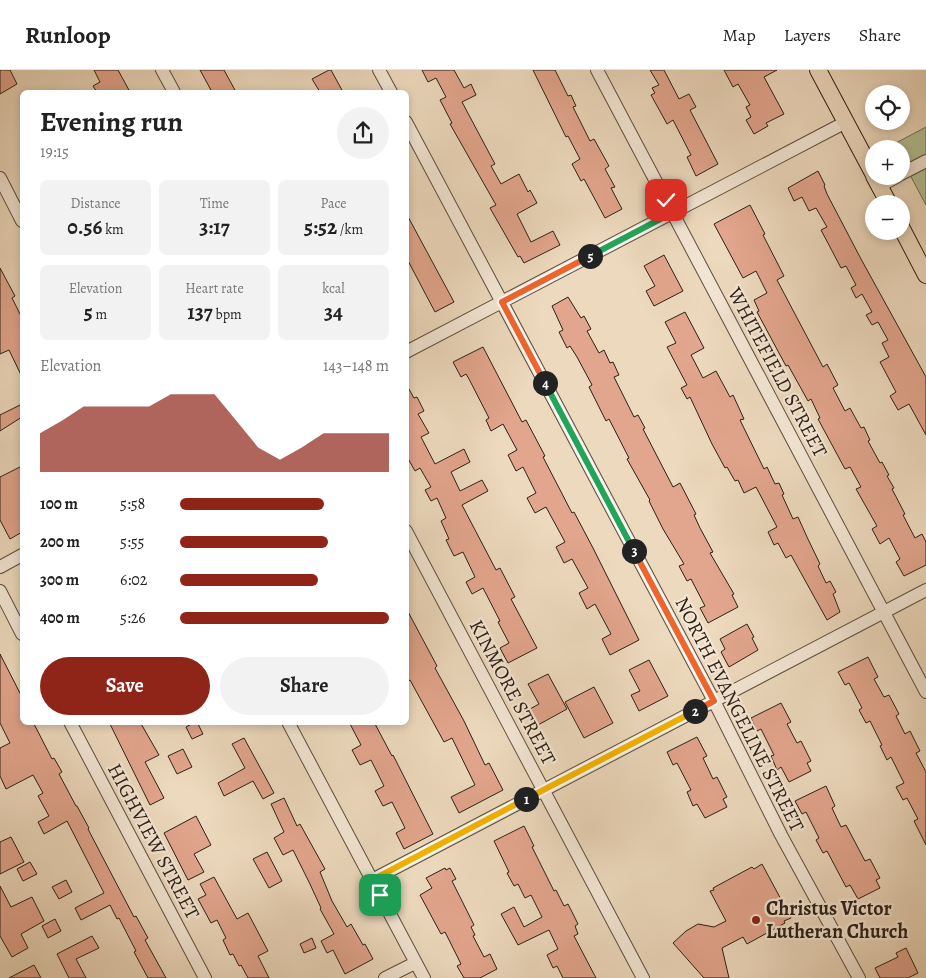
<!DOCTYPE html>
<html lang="en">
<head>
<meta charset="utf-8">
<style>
	:root { --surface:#fff; --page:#f2f2f2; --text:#222; --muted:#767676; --line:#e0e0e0; --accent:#8f2418 }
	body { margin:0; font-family:Alegreya,serif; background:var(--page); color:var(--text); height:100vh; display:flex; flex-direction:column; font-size:19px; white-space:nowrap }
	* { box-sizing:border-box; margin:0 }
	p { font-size:16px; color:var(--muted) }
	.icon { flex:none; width:28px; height:28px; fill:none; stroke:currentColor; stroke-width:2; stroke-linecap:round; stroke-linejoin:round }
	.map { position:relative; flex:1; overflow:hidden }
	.panel { position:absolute; left:20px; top:20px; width:389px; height:635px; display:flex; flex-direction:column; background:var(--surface); border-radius:8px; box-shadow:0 2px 8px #0003 }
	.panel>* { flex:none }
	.controls { position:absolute; left:865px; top:15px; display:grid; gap:10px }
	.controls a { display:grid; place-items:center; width:45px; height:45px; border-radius:50%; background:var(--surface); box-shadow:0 2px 8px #0003; font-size:25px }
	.pin { position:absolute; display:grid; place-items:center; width:42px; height:42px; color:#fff; margin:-21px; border-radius:10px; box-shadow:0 2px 8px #0006 }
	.km { position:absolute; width:25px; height:25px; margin:-12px; border-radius:50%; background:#222; color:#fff; font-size:14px; line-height:25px; text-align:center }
	.round { display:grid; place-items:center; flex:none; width:52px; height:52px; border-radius:26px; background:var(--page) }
	.headline { display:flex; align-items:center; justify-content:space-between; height:85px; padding:0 20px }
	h1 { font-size:28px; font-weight:600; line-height:38px }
	.metrics { display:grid; grid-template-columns:repeat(3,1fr); gap:8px; height:85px; padding:5px 20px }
	.metrics div { display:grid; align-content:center; border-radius:8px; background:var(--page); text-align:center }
	.metrics b { font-size:21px; font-weight:600 }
	.metrics small { font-size:14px; font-weight:400 }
	.metrics p { font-size:14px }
	.chart { height:140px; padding:10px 20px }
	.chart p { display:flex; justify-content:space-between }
	.chart svg { width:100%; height:90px; margin-top:5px; fill:var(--accent); opacity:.7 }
	.action { display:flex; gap:10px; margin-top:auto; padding:10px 20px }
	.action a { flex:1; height:58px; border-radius:30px; background:var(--accent); color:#fff; font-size:20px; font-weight:600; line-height:58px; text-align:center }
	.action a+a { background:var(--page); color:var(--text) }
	ul { padding:0 20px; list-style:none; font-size:16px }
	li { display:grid; grid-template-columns:80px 60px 1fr; align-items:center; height:38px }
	li i { height:12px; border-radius:6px; background:var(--accent) }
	header { display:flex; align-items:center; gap:30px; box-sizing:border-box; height:70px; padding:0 25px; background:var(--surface); border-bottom:1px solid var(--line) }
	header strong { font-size:24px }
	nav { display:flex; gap:28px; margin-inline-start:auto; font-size:18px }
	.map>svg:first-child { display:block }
</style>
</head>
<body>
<header>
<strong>Runloop</strong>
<nav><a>Map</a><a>Layers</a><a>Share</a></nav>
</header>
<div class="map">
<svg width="926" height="908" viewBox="0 0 926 908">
	<rect width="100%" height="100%" fill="#edd9bd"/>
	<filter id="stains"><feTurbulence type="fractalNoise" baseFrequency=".004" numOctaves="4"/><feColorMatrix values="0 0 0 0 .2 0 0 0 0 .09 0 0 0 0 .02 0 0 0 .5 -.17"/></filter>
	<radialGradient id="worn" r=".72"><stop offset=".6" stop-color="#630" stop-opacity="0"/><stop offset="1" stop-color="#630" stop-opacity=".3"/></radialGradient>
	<path fill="#b4c094" stroke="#707054" d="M926 57V135L901 88V79H896L894 74Z"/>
	<path fill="#e2a58d" stroke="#2c2015" d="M0 0H10L17 14 0 24Z
		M94 0H118L130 22H97L93 16 100 12Z
		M200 0H224L236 22H212Z
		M329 0H331L343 22H320L312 9Z
		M422 0H454L464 18 471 14 476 25 462 32 495 94 491 96 501 114 519 104 528 122 530 120 537 133 517 144 531 172 553 161 560 175 524 193 520 186 518 187 490 138 496 135 450 54 452 53 440 30 446 27 436 8 428 12Z
		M533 0H555L568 26 571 25 576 36 573 37 590 71 594 69 609 96 605 99 615 117 611 118 622 139 605 148 584 109 581 111 572 94 580 89 568 66 566 67Z
		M650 0H664L679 29 689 24 696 37 690 40 718 94 696 106 687 87 691 85 673 50 667 54 651 25 655 23 652 18 659 15Z
		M724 0H777L764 7 784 44 766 53 768 56 754 64 746 50 751 47 746 37 750 35 738 14 733 17Z
		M818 101 825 115 824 116 827 124 861 189 926 307V365L909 334 898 340 890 326 896 322 880 292 889 287 882 273 888 270 878 252 872 255 866 245 872 242 862 224 856 228 851 218 856 215 846 196 841 198 830 177 821 160 827 157 816 138 809 141 802 127 794 131 788 118Z
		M750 135 765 164 763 165 784 206 777 210 823 297 827 294 838 315 833 318 845 341 850 338 861 358 864 357 870 370 868 371 880 393 882 392 889 405 887 406 894 418 892 419 905 444 903 445 915 468 922 464 926 472V495L904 506 896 492 900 489 889 468 880 474 872 459 877 456 856 419 861 417 850 397 845 399 818 349 820 348 811 329 808 331 788 295 786 296 757 242 759 241 754 230 767 223 756 201 743 208 714 154Z
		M406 143 454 232 435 242 406 187Z
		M664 185 683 221 654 236 646 221 655 216 644 196Z
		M0 198 15 226 12 228 22 248V307L9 280 0 284Z
		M568 227 581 248 584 246 591 259 587 261 599 283 604 280 610 293 613 292 619 305 614 307 634 347 638 345 645 358 643 359 673 417 680 413 696 444 694 445 700 458 713 482 710 483 734 524 732 525 738 537 708 553 700 538 705 536 691 509 687 511 679 496 684 494 663 459 649 431 650 430 627 389 629 388 609 349 606 351 589 317 592 315 577 287 570 276 567 278 559 262 563 260 552 236Z
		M685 242 704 278 691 285 703 308 716 301 730 327 733 325 744 349 740 350 764 399 767 397 775 414 779 413 784 424 782 425 793 449 798 447 807 467 820 494 818 496 826 513 830 511 836 522 833 524 840 542 827 550 791 485 786 488 778 473 774 475 768 462 777 457 756 417 744 423 738 410 735 411 727 397 725 398 712 374 690 327 687 329 681 318 687 315 667 277 676 273 665 252Z
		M483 277 522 352 526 350 545 386 543 387 572 443 574 442 593 478 639 570 610 585 602 569 611 564 595 534 587 539 579 523 588 518 572 489 564 493 556 477 565 472 546 437 535 443 527 428 536 423 523 397 516 401 508 385 517 380 503 354 491 361 486 350 489 348 469 309 466 304 461 307 453 292Z
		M406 314 414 328 417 327 424 341 418 344 429 363 421 367 435 394 464 379 470 392 451 402 460 421 482 410 488 421 462 435 496 500 500 498 515 527 511 529 537 578 508 593 500 578 509 573 498 552 500 551 483 518 472 524 466 512 475 507 463 482 454 486 446 470 449 469 441 451 446 448 437 428 431 431 425 420 431 417 420 398 415 401 406 385Z
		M22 334V347L0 361V345Z
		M22 396V462L10 469 0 450V407Z
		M406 538 437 596 435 598 464 651 485 695 489 693 503 720 459 743 451 727 475 715 452 668 444 672 410 610 406 612Z
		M747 554 754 567 752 568 758 580 729 597 721 582 725 579 720 569Z
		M0 584 22 627V652H33L52 689 54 688 62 702 59 704 76 736H77L89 758 88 759 102 786 134 847 136 846 148 868 145 870 166 908H148L134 882 136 881 119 848 117 849 110 835 81 850 75 838 104 823 67 751 44 764 38 752 49 746 38 726 43 723 33 705 6 719 0 706V678L10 673 0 653Z
		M868 587 878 607 874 609 884 627 889 625 899 644 896 646 905 664 910 661 920 681 916 683 926 702V775L914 751 918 749 907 728 903 730 896 717 904 713 891 687 887 690 880 676 882 675 870 651 866 653 859 640 862 638 849 613 845 615 838 602Z
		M649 590 668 626 639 641 631 625 640 621 629 600Z
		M548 604 567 639 538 655 530 639 539 634 528 614Z
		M594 617 613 653 584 668 565 632Z
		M781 633 791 652 787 654 797 673 801 671 811 691 807 693 811 701 789 712 781 697 777 700 771 686 774 685 761 659 757 661 751 648Z
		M109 652H140L159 685 145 692 164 728 150 735Z
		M195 652H197L203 664 192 669 186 657Z
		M349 652H374L392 686 393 685 433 764 404 779 396 763 405 758 392 732 383 736 375 721 384 716 371 690 360 695 352 680 361 675Z
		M697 667 707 686 703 688 713 709 717 707 727 727 723 729 727 737 705 748 697 734 693 736 687 722 691 720 677 693 673 695 667 682Z
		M244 668 274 723 263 729 253 711 224 726 218 713 245 698 232 674Z
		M183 679 192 697 177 704 168 686Z
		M826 716 835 736 832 738 841 757 846 755 865 791 870 789 880 808 876 810 880 818 858 829 850 815 846 817 827 781 823 783 816 770 819 768 806 742 802 744 795 731Z
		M284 728 297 756 300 754 325 799 320 802 332 831 347 857 351 854 363 875 365 874 373 889 345 904 333 880 327 883 321 871 334 864 320 839 321 838 309 812 293 780 283 785 274 768 284 762 271 734Z
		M196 746 211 775 194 784 204 802 188 810 164 763Z
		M524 756 534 776 532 777 554 821 556 820 564 836 568 834 578 854 575 856 578 864 574 866 596 908H563L557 896 553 898 547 885 558 879 549 860 518 875 501 844 514 837 524 857 542 847 531 825 525 828 518 814 514 816 507 803 509 802 494 771Z
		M11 767 24 792 0 804V772Z
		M267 782 282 811 269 818 253 789Z
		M30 792 37 804 23 811 17 799Z
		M762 794 791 848 784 851 785 853 747 874 743 867 722 878 729 908H704L673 873 686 861 698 854 714 857 726 851 710 821 714 820 713 818 752 797 754 799Z
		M445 798 446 800 450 798 456 809 452 811 474 855 471 857 475 865 473 866 484 887 490 884 497 899 480 908H464L457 896 461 894 445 862 441 864 420 825 432 818 426 808Z
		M214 807 237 849 248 843 268 881 258 886 269 908H248L241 895 239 896 233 884 230 885 223 870 226 868 217 850 211 853 198 829 206 825 200 814Z
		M66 810 72 822 59 829 52 817Z
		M0 816 11 837 32 827 44 851 21 864 28 878 12 887 0 866Z
		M55 849 61 861 48 868 42 856Z
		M92 866 99 878 76 889 86 908H69L57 884Z
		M312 868 316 878 304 883 300 874Z
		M906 878 918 903 908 908H880L875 898 898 887 896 883Z
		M34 895 41 908H9Z"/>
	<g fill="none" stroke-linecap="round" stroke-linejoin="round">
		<g stroke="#5c4e3f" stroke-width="14">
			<path id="minor" d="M162 0 174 22
				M379 0 391 22
				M597 0 926 622
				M406 52 714 631 781 765 859 908
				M901 104 926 91
				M0 108 22 151
				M880 116 898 106
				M406 282 846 52
				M406 461 643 908
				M0 497 22 485
				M0 521 22 564
				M70 652 205 908
				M288 652 424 908
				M372 810 926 520
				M385 908 415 893"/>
		</g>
		<g stroke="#2c2015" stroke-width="18">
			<path id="major" d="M818 0 874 105
				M874 106 889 134
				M901 157 926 205"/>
		</g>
		<use href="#minor" stroke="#f3e6d4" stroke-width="12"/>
		<use href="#major" stroke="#edd9bd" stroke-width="16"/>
	</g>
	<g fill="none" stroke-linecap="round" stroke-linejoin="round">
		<g stroke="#fff" stroke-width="10">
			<path id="split-1" d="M380 825 372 810 526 729"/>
		</g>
		<g stroke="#fff" stroke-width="10">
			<path id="split-2" d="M526 729 695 641"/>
		</g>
		<g stroke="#fff" stroke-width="10">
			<path id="split-3" d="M634 481 714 631 695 641"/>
		</g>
		<g stroke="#fff" stroke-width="10">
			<path id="split-4" d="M545 313 634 481"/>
		</g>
		<g stroke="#fff" stroke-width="10">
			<path id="split-5" d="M545 313 502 232 590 186"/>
		</g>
		<g stroke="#fff" stroke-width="10">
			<path id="split-6" d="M590 186 672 143 666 130"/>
		</g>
		<use href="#split-1" stroke="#f5b400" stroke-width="6"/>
		<use href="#split-2" stroke="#f5b400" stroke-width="6"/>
		<use href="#split-3" stroke="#f0652b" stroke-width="6"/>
		<use href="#split-4" stroke="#22a559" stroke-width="6"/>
		<use href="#split-5" stroke="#f0652b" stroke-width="6"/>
		<use href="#split-6" stroke="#22a559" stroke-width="6"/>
	</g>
	<circle fill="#8f2418" stroke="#f3e6d4" stroke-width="2" cx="756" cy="850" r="5"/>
	<g text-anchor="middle" stroke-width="4.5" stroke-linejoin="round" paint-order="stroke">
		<g font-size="20" fill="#2c2015" stroke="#f3e6d4">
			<text transform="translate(778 302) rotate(62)" y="7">WHITEFIELD STREET</text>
			<text transform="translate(513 622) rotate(62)" y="7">KINMORE STREET</text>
			<text transform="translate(740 644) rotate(63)" y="7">NORTH EVANGELINE STREET</text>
			<text transform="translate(154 771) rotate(62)" y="7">HIGHVIEW STREET</text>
		</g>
		<g font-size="20" font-weight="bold" fill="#2c2015" stroke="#f3e6d4" text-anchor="start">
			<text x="766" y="845">Christus Victor<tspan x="766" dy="23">Lutheran Church</tspan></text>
		</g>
	</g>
	<rect width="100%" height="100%" filter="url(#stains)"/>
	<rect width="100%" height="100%" fill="url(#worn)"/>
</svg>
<div class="controls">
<a><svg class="icon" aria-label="locate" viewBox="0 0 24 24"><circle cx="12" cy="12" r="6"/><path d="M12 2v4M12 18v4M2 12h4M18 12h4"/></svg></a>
<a>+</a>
<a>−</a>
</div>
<div class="pin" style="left:380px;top:825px;background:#1e9e55"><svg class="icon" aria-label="arrive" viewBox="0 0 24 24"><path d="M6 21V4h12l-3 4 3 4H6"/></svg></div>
<div class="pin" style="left:666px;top:130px;background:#d93025"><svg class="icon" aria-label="check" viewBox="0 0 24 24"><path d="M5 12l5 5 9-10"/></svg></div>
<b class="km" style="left:526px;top:729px">1</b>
<b class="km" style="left:695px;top:641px">2</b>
<b class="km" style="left:634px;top:481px">3</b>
<b class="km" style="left:545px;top:313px">4</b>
<b class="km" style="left:590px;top:186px">5</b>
<section class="panel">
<div class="headline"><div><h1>Evening run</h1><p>19:15</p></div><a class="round"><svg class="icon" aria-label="share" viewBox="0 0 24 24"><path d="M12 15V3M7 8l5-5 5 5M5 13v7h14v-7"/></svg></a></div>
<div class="metrics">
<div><p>Distance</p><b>0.56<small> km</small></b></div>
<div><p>Time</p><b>3:17</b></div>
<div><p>Pace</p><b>5:52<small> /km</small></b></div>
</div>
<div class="metrics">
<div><p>Elevation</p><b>5<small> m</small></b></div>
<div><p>Heart rate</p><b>137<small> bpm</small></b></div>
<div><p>kcal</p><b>34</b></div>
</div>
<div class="chart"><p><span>Elevation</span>143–148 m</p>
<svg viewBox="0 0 160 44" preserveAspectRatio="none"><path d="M0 44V25L10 19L20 12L30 12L40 12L50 12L60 6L70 6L80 6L90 19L100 32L110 38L120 32L130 25L140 25L150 25L160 25V44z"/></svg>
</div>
<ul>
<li><b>100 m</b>5:58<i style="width:69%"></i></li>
<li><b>200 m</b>5:55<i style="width:71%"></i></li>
<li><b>300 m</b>6:02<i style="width:66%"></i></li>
<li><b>400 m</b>5:26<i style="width:100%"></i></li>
</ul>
<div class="action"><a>Save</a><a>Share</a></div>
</section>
</div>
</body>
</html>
